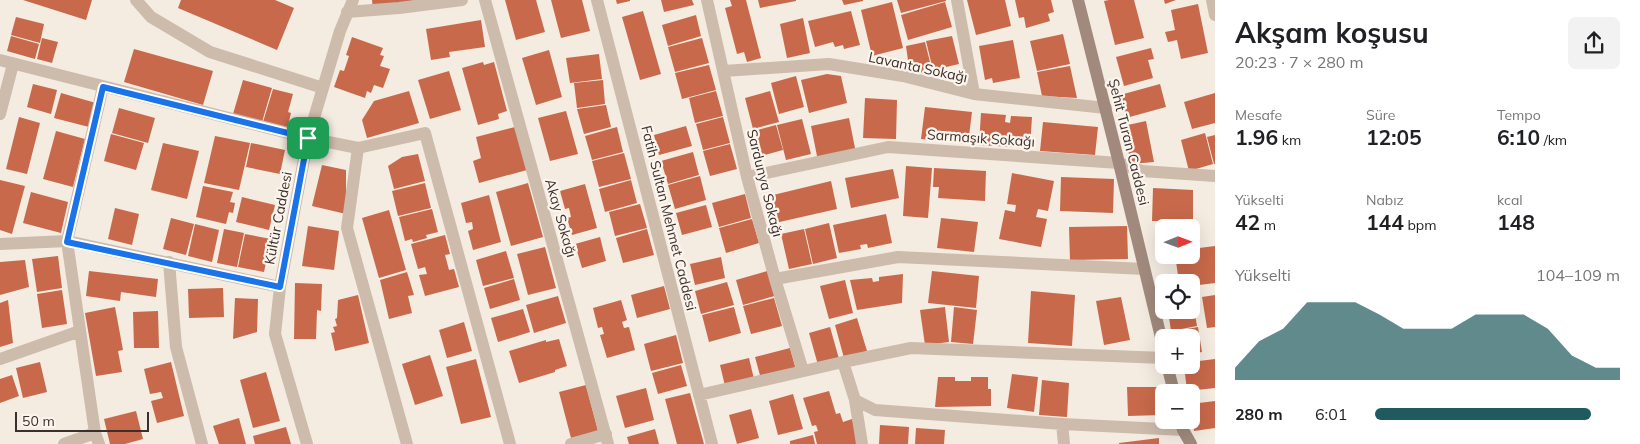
<!DOCTYPE html>
<html lang="tr">
<head>
<meta charset="utf-8">
<style>
	:root { --surface:#fff; --page:#f2f2f2; --text:#202124; --muted:#757577; --accent:#1f5a5e }
	body { margin:0; font-family:Mulish,sans-serif; background:var(--page); color:var(--text); height:100vh; display:flex; flex-direction:column; font-size:19px; white-space:nowrap }
	* { box-sizing:border-box; margin:0 }
	p { font-size:16px; color:var(--muted) }
	.icon { flex:none; width:28px; height:28px; fill:none; stroke:currentColor; stroke-width:2; stroke-linecap:round; stroke-linejoin:round }
	.map { position:relative; flex:1; overflow:hidden }
	.details { display:flex; flex-direction:column; background:var(--surface); width:425px }
	.details>* { flex:none }
	.needle { width:32px; rotate:89deg }
	.fabs { position:absolute; left:1155px; top:219px; display:grid; gap:10px }
	.fabs a { display:grid; place-items:center; width:45px; height:45px; border-radius:8px; background:var(--surface); box-shadow:0 5px 20px #0002; font-size:25px }
	.scale { position:absolute; left:15px; bottom:12px; width:134px; box-sizing:border-box; padding-left:5px; border:2px solid #3b302b; border-top:0; font-size:14px; line-height:18px; white-space:nowrap; color:#3b302b; -webkit-text-stroke:4px #fbf5ee; paint-order:stroke }
	.pin { position:absolute; display:grid; place-items:center; width:42px; height:42px; color:#fff; margin:-21px; border-radius:10px; box-shadow:0 2px 8px #0006 }
	.round { display:grid; place-items:center; flex:none; width:52px; height:52px; border-radius:8px; background:var(--page) }
	.summary { display:flex; align-items:center; justify-content:space-between; height:85px; padding:0 20px }
	h1 { font-size:28px; font-weight:700; line-height:38px }
	.figures { display:grid; grid-template-columns:repeat(3,1fr); gap:8px; height:85px; padding:5px 20px }
	.figures div { display:grid; align-content:center }
	.figures b { font-size:21px; font-weight:700 }
	.figures small { font-size:14px; font-weight:400 }
	.figures p { font-size:14px }
	.chart { height:140px; padding:10px 20px }
	.chart p { display:flex; justify-content:space-between }
	.chart svg { width:100%; height:90px; margin-top:5px; fill:var(--accent); opacity:.7 }
	ul { padding:0 20px; list-style:none; font-size:16px }
	li { display:grid; grid-template-columns:80px 60px 1fr; align-items:center; height:38px }
	li i { height:12px; border-radius:6px; background:var(--accent) }
	main { display:flex; flex:1; min-height:0 }
	.map>svg:first-child { display:block }
</style>
</head>
<body>
<main>
<div class="map">
<svg width="1215" height="444" viewBox="0 0 1215 444">
	<rect width="100%" height="100%" fill="#f4ebe1"/>
	<path fill="#c8694b" d="M23 0H92L86 20Z
		M181 0H275L294 8 277 50 178 8Z
		M372 0H416L373 9Z
		M505 0H536L545 32 516 40Z
		M551 0H582L590 31 561 38Z
		M616 0H630V1L617 4Z
		M661 0H692L694 5 664 12Z
		M730 0H746L761 58 747 62 744 52 737 54 725 8 732 6Z
		M758 0H796V1L760 8Z
		M842 0H863V1L844 5Z
		M897 0H946V1L901 13Z
		M967 0H1005L1011 26 976 35Z
		M1015 0H1051L1054 12 1048 14 1050 21 1026 28 1024 17 1019 18Z
		M1109 0H1134L1144 38 1115 45 1104 1Z
		M1164 0H1176L1165 4Z
		M892 2 903 48 872 56 861 10Z
		M945 2 952 27 908 40 901 15Z
		M1198 4 1208 53 1181 59 1177 40 1168 42 1165 32 1175 30 1171 10Z
		M643 11 661 74 640 80 622 17Z
		M851 11 860 45 844 49 843 45 835 47 833 42 815 47 808 21Z
		M696 15 701 36 668 46 662 25Z
		M16 17 44 24 40 43 11 35Z
		M803 18 810 53 787 58 780 24Z
		M481 20 485 47 449 52 450 57 431 60 426 29Z
		M1063 34 1070 64 1037 71 1030 41Z
		M11 36 39 44 35 59 7 51Z
		M952 36 959 64 933 70 926 41Z
		M352 37 383 48 380 55 384 56 380 66 390 69 383 88 374 85 371 93 367 91 365 98 334 87 340 70 344 71 349 56 346 55Z
		M42 38 58 42 52 63 37 59Z
		M702 38 709 63 675 72 668 47Z
		M1013 40 1020 78 993 83 992 78 985 80 979 46Z
		M925 42 932 70 910 75 906 46Z
		M1151 48 1154 59 1148 60 1153 78 1124 86 1116 57Z
		M134 49 213 71 203 105 124 82Z
		M549 50 562 97 536 105 522 58Z
		M599 54 602 79 570 83 566 58Z
		M483 62 484 65 494 62 507 111 498 114 499 119 478 125 462 68Z
		M709 65 716 90 682 99 675 73Z
		M1070 66 1077 98 1042 96 1037 72Z
		M449 71 461 110 430 119 418 80Z
		M827 74 841 76 847 103 809 113 801 80Z
		M796 76 804 107 779 114 771 83Z
		M243 80 272 88 262 122 233 114Z
		M603 80 605 104 577 108 574 83Z
		M33 84 57 90 51 114 27 107Z
		M1160 84 1166 107 1126 118 1120 95Z
		M273 89 293 94 288 112 291 113 287 129 263 122Z
		M409 91 419 123 367 138 362 120 374 101Z
		M716 91 723 116 695 123 689 98Z
		M770 91 779 122 753 129 745 98Z
		M61 93 96 103 89 127 54 118Z
		M1215 93V123L1192 129 1184 102Z
		M865 98 897 100 896 139 863 138Z
		M606 105 611 127 584 134 577 109Z
		M925 107 972 112 968 144 949 142 950 132 942 131 941 141 921 139Z
		M119 108 155 118 148 143 112 133Z
		M566 111 578 154 550 161 538 118Z
		M981 113 1006 115 1005 122 1010 123 1011 116 1032 117 1030 148 979 145Z
		M19 117 40 123 27 174 6 169Z
		M723 117 730 143 703 150 696 124Z
		M849 118 856 153 818 161 811 126Z
		M802 119 811 154 786 160 777 125Z
		M1146 121 1154 162 1131 164 1123 126Z
		M1043 122 1098 127 1095 155 1040 151Z
		M776 125 783 150 761 156 754 131Z
		M686 126 692 146 659 155 654 135Z
		M515 127 527 170 479 183 473 161 481 158 476 137Z
		M617 127 623 152 592 160 585 136Z
		M56 131 85 139 73 187 43 179Z
		M1205 133 1213 164 1189 171 1181 140Z
		M111 134 144 143 136 170 104 161Z
		M1215 135V164H1214L1207 137Z
		M215 136 250 143 239 190 204 183Z
		M163 143 199 151 187 199 151 190Z
		M251 143 285 150 280 174 246 167Z
		M730 144 737 169 710 176 703 151Z
		M693 152 699 175 668 184 661 161Z
		M624 153 631 179 599 187 592 161Z
		M418 154 425 181 394 189 388 166 402 157Z
		M322 165 346 170V214L312 206Z
		M906 166 932 168 928 218 903 216Z
		M934 168 986 171 985 201 938 198 939 187H933Z
		M893 169 899 198 851 208 845 178Z
		M1012 173 1054 181 1048 211 1038 209 1036 217 1047 219 1041 247 999 239 1005 210 1015 212 1016 205 1007 204Z
		M700 176 706 200 675 209 668 185Z
		M1061 177 1114 179 1113 213 1060 211Z
		M0 180 25 186 12 234 0 230Z
		M631 180 637 203 605 212 599 189Z
		M831 181 837 209 775 223 769 196Z
		M425 183 431 208 398 216 392 191Z
		M528 183 543 237 511 246 496 192Z
		M585 184 597 228 572 235 567 218 571 217 569 208 565 209 560 191Z
		M203 186 233 192 230 202 235 203 233 213 229 212 226 224 196 217Z
		M1153 188 1193 190V222L1152 221Z
		M31 192 68 202 61 233 23 223Z
		M745 194 751 218 719 227 712 203Z
		M489 195 501 242 473 250 468 231 473 229 472 222 466 223 461 203Z
		M242 197 275 205 269 230 236 222Z
		M640 204 647 228 615 236 609 212Z
		M706 205 712 227 682 235 676 213Z
		M115 208 139 214 132 245 108 239Z
		M432 209 438 232 426 235 427 238 413 242 412 239 405 241 399 217Z
		M389 210 406 270 379 278 362 218Z
		M886 214 892 243 868 248 867 244 860 245 861 249 839 253 833 225Z
		M171 218 194 224 186 255 163 249Z
		M941 218 978 222 974 252 937 248Z
		M752 219 759 243 726 253 719 228Z
		M829 223 837 258 813 264 805 229Z
		M195 224 219 230 212 262 188 256Z
		M308 226 339 231 334 270 302 266Z
		M1127 226 1128 259 1070 260 1069 227Z
		M224 229 244 233 237 267 217 263Z
		M647 229 654 255 623 263 616 238Z
		M804 229 812 264 789 269 781 234Z
		M245 234 271 239 264 272 238 267Z
		M445 235 450 254 445 255 449 270 454 269 459 287 425 296 419 275 427 274 425 267 418 269 411 244Z
		M600 237 606 261 582 268 575 244Z
		M1215 246V283L1191 286V282H1179L1175 255H1191V249Z
		M545 247 556 288 528 295 517 254Z
		M506 251 514 278 483 286 476 260Z
		M58 256 62 288 37 292 32 259Z
		M721 257 725 278 695 285 690 264Z
		M25 260 29 287 0 295V262Z
		M771 270 778 295 743 305 736 280Z
		M89 271 158 279 156 297 121 292 120 301 86 296Z
		M932 271 979 276 976 308 928 303Z
		M407 272 414 295 408 296 412 313 389 319 380 280Z
		M903 274 902 303 857 310 850 280 872 278 873 282 879 281V277Z
		M514 279 520 300 490 309 484 288Z
		M845 280 853 313 829 319 820 286Z
		M727 282 734 305 701 314 695 291Z
		M295 283 322 284 321 311 317 310 316 339H294Z
		M664 286 670 309 637 318 631 295Z
		M223 288 224 317 189 318 188 289Z
		M62 290 67 324 42 328 37 294Z
		M1031 291 1075 295 1072 346 1028 343Z
		M358 295 369 343 335 351 331 333 335 332 333 327 337 326 335 319 337 318 338 300Z
		M1215 295V327L1207 328 1202 297Z
		M558 296 566 323 534 333 526 305Z
		M1121 297 1130 340 1104 345 1096 301Z
		M235 298 258 299 257 332 233 339Z
		M774 298 782 326 751 334 743 306Z
		M8 300 13 343 0 347V303Z
		M621 300 627 320 622 322 624 328 629 327 635 350 607 358 600 335 604 334 602 327 598 328 593 308Z
		M1193 302 1197 326 1171 331 1168 310H1191V303Z
		M115 307 123 350 118 351 122 372 96 376 85 313Z
		M734 307 741 333 709 342 702 315Z
		M945 307 949 342 925 345 920 310Z
		M954 307 977 310 973 344 951 342Z
		M523 309 530 332 498 342 491 318Z
		M158 311 159 348H134L133 312Z
		M857 318 867 351 844 358 835 325Z
		M464 322 472 351 447 358 439 330Z
		M830 327 839 359 818 365 809 333Z
		M1198 327 1202 352 1191 354V338H1172L1171 332Z
		M676 335 683 363 651 371 644 344Z
		M559 339 567 366 555 370V372L519 383 509 351 546 340V342Z
		M790 348 796 370 761 379 755 357Z
		M430 355 443 396 415 405 402 364Z
		M749 358 754 379 725 386 720 365Z
		M476 359 491 417 461 424 446 367Z
		M1215 359V388L1187 391 1184 365H1191V362Z
		M40 362 47 392 23 398 16 368Z
		M171 362 184 416 157 423 151 401 163 398 161 392 150 394 144 369Z
		M681 365 687 386 658 394 652 373Z
		M266 372 280 421 253 428 240 380Z
		M1012 374 1038 377 1034 412 1007 408Z
		M12 375 19 396 0 403V379Z
		M938 377H955V381H971V377H988V389H991V406L935 407Z
		M1042 380 1069 383 1067 417 1039 415Z
		M586 385 598 431 571 438 559 392Z
		M1127 387H1157L1158 399H1162V415L1128 416Z
		M646 388 654 420 625 428 616 396Z
		M829 391 836 414 840 413 843 422 852 419 860 444H817L814 432 818 431 816 425 812 426 803 398Z
		M690 393 704 444H677L665 399Z
		M793 394 803 429 778 435 769 401Z
		M1215 401V428L1194 431 1191 404Z
		M751 409 759 438 737 444 729 415Z
		M136 411 143 439 125 444H110L104 419Z
		M239 418 246 444H219L213 426Z
		M880 425 909 427 908 444H879Z
		M286 427 291 444H255L253 436Z
		M916 428 945 430 944 444H915Z
		M655 429 659 444H629L627 437Z
		M813 435 815 444H790V441Z
		M1159 438V444H1119V443Z"/>
	<g fill="none" stroke-linecap="round" stroke-linejoin="round">
		<path stroke="#cdbbac" stroke-width="12" d="M136 0 151 17 210 52 323 88
			M485 0 608 444
			M597 0 712 444
			M707 0 747 177 775 279 803 371
			M957 0 974 94
			M1212 0 1215 15
			M347 12 399 8 462 0
			M0 60 308 138 358 148 425 133 510 444
			M724 71 829 64 903 76 974 94 1106 108
			M0 114 13 64
			M358 148 347 228 407 444
			M747 177 888 147 1119 163 1142 171 1215 176
			M0 244 67 241 280 287
			M169 262 176 347 202 444
			M775 279 898 257 1144 269
			M0 359 80 331
			M843 362 855 400 862 444
			M699 395 843 362 911 348 1164 358
			M855 400 875 410 1062 424
			M64 444 95 433
			M99 444 95 433 67 241 103 87
			M307 444 275 334 280 287 308 138 340 31 353 0
			M571 444 606 434
			M1064 444 1062 424 1183 430"/>
		<path stroke="#a18a7d" stroke-width="12" d="M1078 0 1119 163 1164 350
			M1167 365 1174 392
			M1180 420 1183 430 1191 444"/>
	</g>
	<g fill="none" stroke-linecap="round" stroke-linejoin="round">
		<g stroke="#fff" stroke-width="10">
			<path id="route" d="M103 87 308 138 280 287 67 242Z"/>
		</g>
		<use href="#route" stroke="#1a73e8" stroke-width="6"/>
	</g>
	<g text-anchor="middle" stroke-width="4.5" stroke-linejoin="round" paint-order="stroke">
		<g font-size="14" fill="#3b302b" stroke="#fbf5ee">
			<text transform="translate(918 67) rotate(12)" y="5">Lavanta Sokağı</text>
			<text transform="translate(981 138) rotate(4)" y="5">Sarmaşık Sokağı</text>
			<text transform="translate(1129 142) rotate(76)" y="5">Şehit Turan Caddesi</text>
			<text transform="translate(765 183) rotate(76)" y="5">Sardunya Sokağı</text>
			<text transform="translate(278 218) rotate(-79)" y="5">Kültür Caddesi</text>
			<text transform="translate(561 218) rotate(74)" y="5">Akay Sokağı</text>
			<text transform="translate(669 218) rotate(76)" y="5">Fatih Sultan Mehmet Caddesi</text>
		</g>
	</g>
</svg>
<div class="fabs">
<a><svg class="needle" viewBox="-14 -14 28 28"><path d="M0-13l5 13h-10z" fill="#e53935"/><path d="M0 13l5-13h-10z" fill="#757577"/></svg></a>
<a><svg class="icon" aria-label="locate" viewBox="0 0 24 24"><circle cx="12" cy="12" r="6"/><path d="M12 2v4M12 18v4M2 12h4M18 12h4"/></svg></a>
<a>+</a>
<a>−</a>
</div>
<div class="scale">50 m</div>
<div class="pin" style="left:308px;top:138px;background:#1e9e55"><svg class="icon" aria-label="arrive" viewBox="0 0 24 24"><path d="M6 21V4h12l-3 4 3 4H6"/></svg></div>
</div>
<section class="details">
<div class="summary"><div><h1>Akşam koşusu</h1><p>20:23 · 7 × 280 m</p></div><a class="round"><svg class="icon" aria-label="share" viewBox="0 0 24 24"><path d="M12 15V3M7 8l5-5 5 5M5 13v7h14v-7"/></svg></a></div>
<div class="figures">
<div><p>Mesafe</p><b>1.96<small> km</small></b></div>
<div><p>Süre</p><b>12:05</b></div>
<div><p>Tempo</p><b>6:10<small> /km</small></b></div>
</div>
<div class="figures">
<div><p>Yükselti</p><b>42<small> m</small></b></div>
<div><p>Nabız</p><b>144<small> bpm</small></b></div>
<div><p>kcal</p><b>148</b></div>
</div>
<div class="chart"><p><span>Yükselti</span>104–109 m</p>
<svg viewBox="0 0 160 44" preserveAspectRatio="none"><path d="M0 44V38L10 25L20 19L30 6L40 6L50 6L60 12L70 19L80 19L90 19L100 12L110 12L120 12L130 19L140 32L150 38L160 38V44z"/></svg>
</div>
<ul>
<li><b>280 m</b>6:01<i style="width:88%"></i></li>
</ul>
</section>
</main>
</body>
</html>
